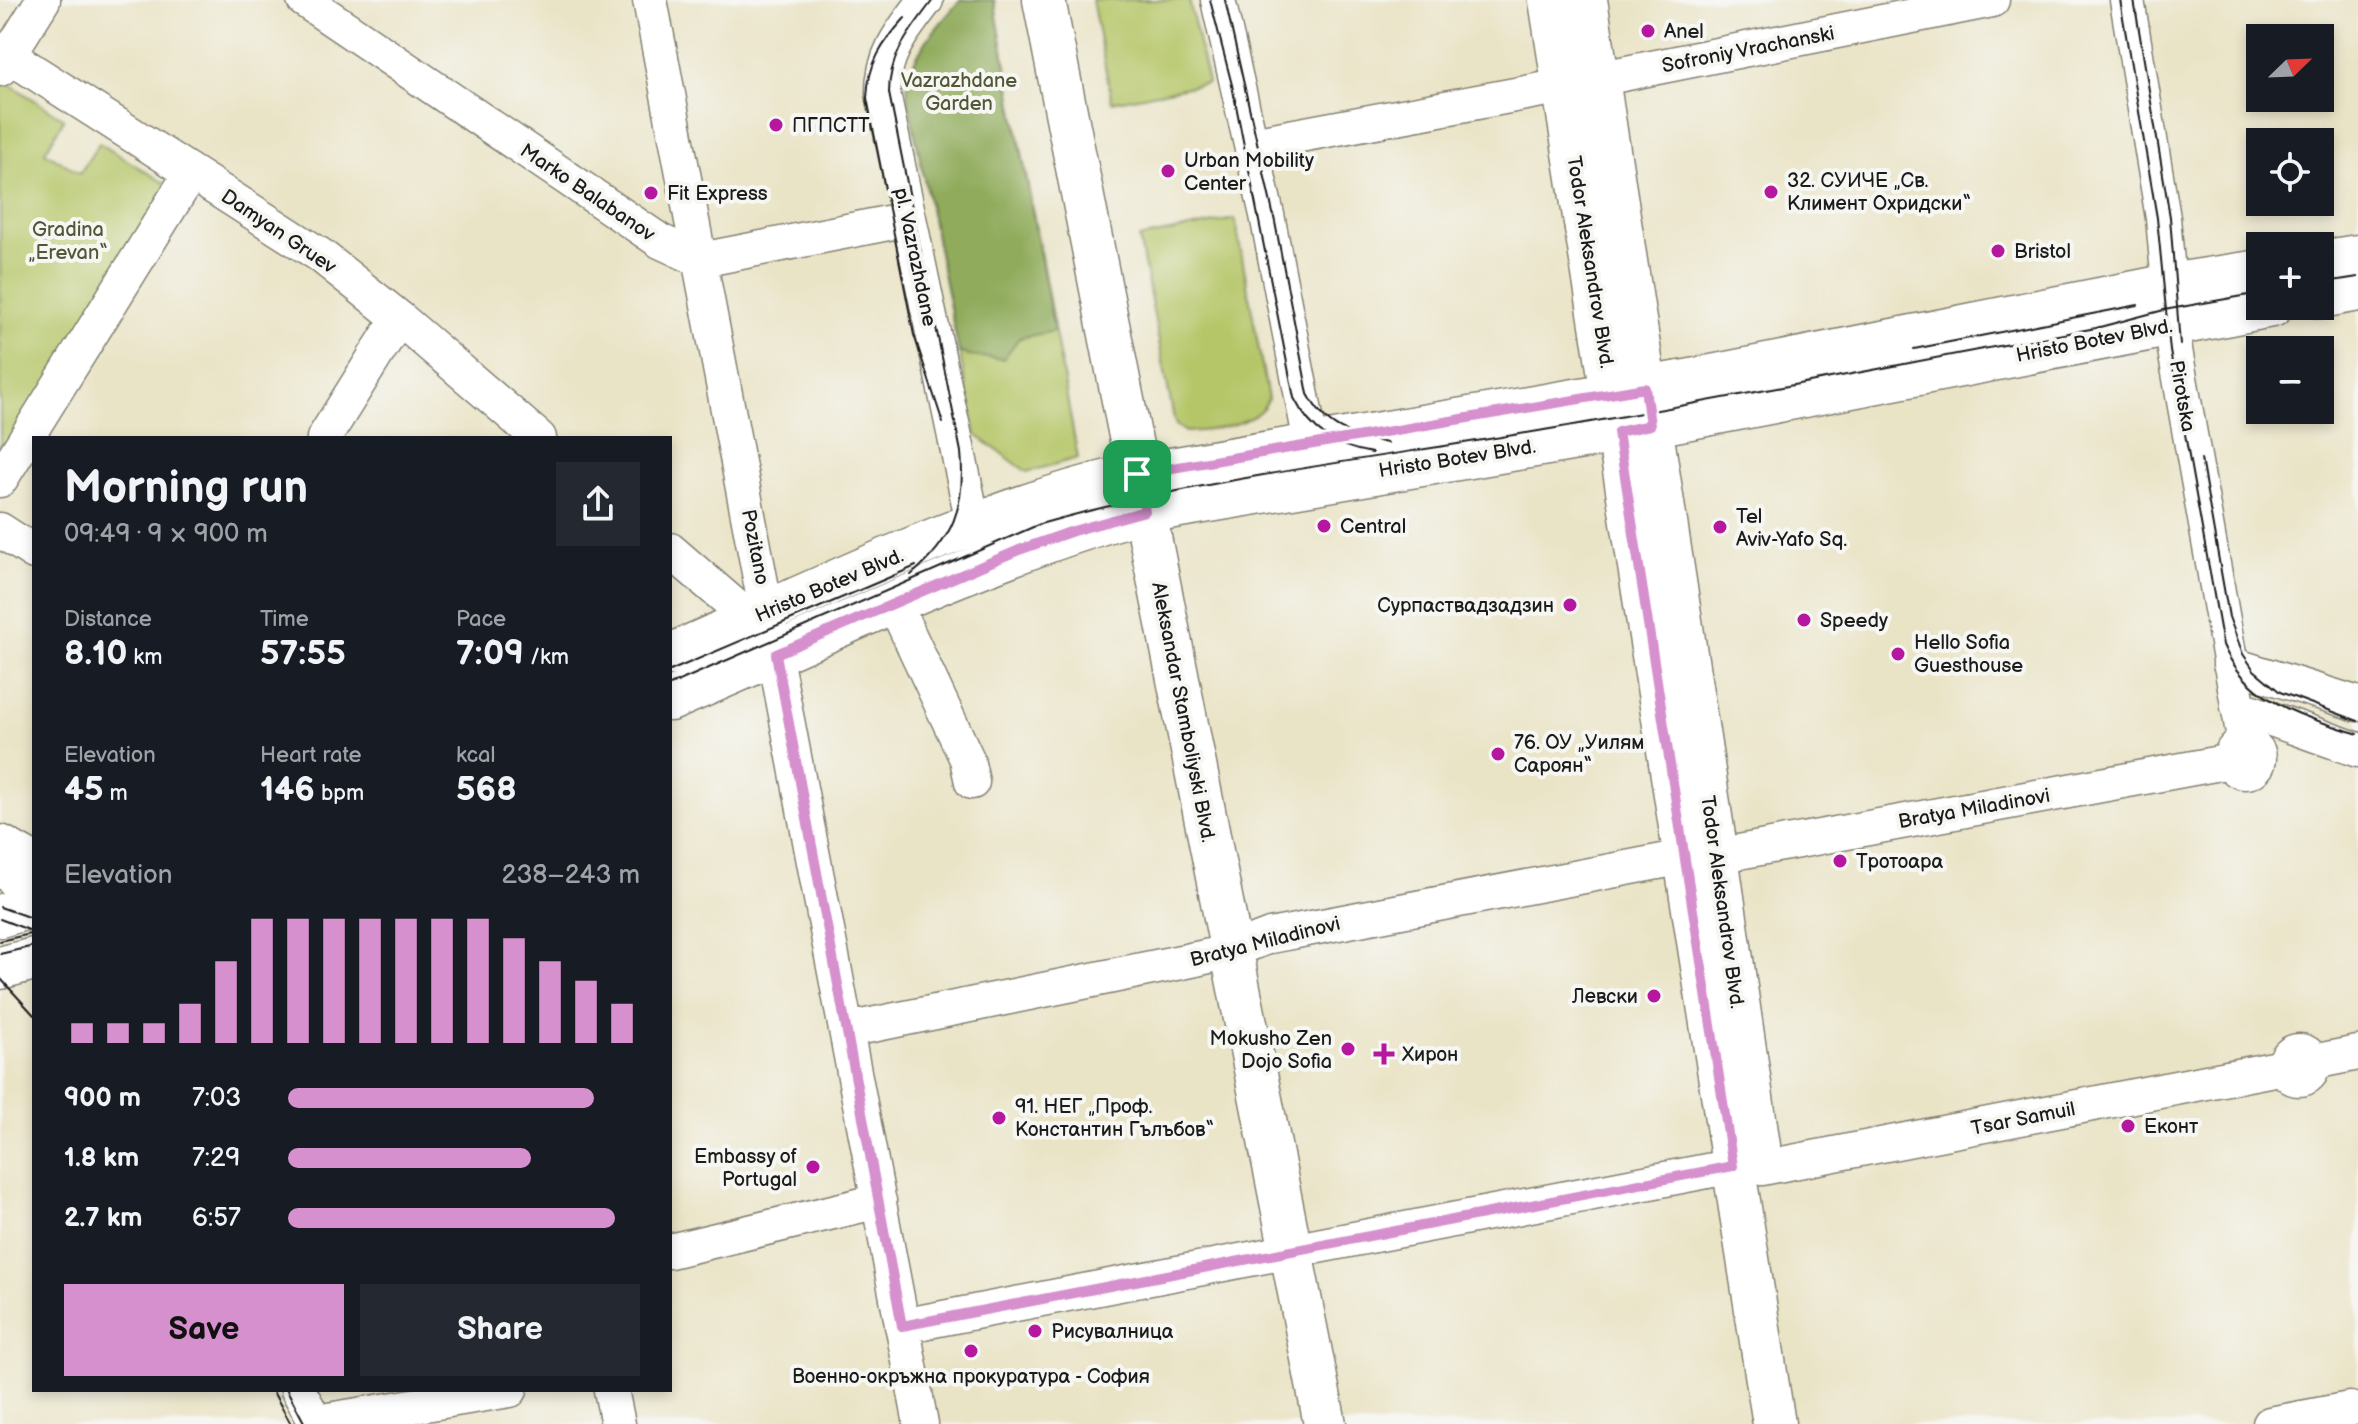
<!DOCTYPE html>
<html lang="en">
<head>
<meta charset="utf-8">
<style>
	:root { --surface:#171b24; --page:#242831; --text:#f1f3f6; --muted:#9ea1a6; --accent:#d690ce }
	body { margin:0; font-family:"Balsamiq Sans",sans-serif; background:var(--page); color:var(--text); height:100vh; display:flex; flex-direction:column; font-size:30px; white-space:nowrap }
	* { box-sizing:border-box; margin:0 }
	p { font-size:26px; color:var(--muted) }
	.icon { flex:none; width:44px; height:44px; fill:none; stroke:currentColor; stroke-width:2; stroke-linecap:round; stroke-linejoin:round }
	.map { position:relative; flex:1; overflow:hidden }
	.panel { position:absolute; left:32px; top:436px; width:640px; height:956px; display:flex; flex-direction:column; background:var(--surface); border-radius:0px; box-shadow:0 4px 12px #0003 }
	.panel>* { flex:none }
	.needle { width:52px; rotate:67deg }
	.controls { position:absolute; left:2246px; top:24px; display:grid; gap:16px }
	.controls a { display:grid; place-items:center; width:88px; height:88px; border-radius:0px; background:var(--surface); box-shadow:0 4px 12px #0003; font-size:40px }
	.pin { position:absolute; display:grid; place-items:center; width:68px; height:68px; color:#fff; margin:-34px; border-radius:16px; box-shadow:0 4px 12px #0006 }
	.round { display:grid; place-items:center; flex:none; width:84px; height:84px; border-radius:0px; background:var(--page) }
	.headline { display:flex; align-items:center; justify-content:space-between; height:136px; padding:0 32px }
	h1 { font-size:44px; font-weight:600; line-height:60px }
	.stats { display:grid; grid-template-columns:repeat(3,1fr); gap:12px; height:136px; padding:8px 32px }
	.stats div { display:grid; align-content:center }
	.stats b { font-size:34px; font-weight:600 }
	.stats small { font-size:22px; font-weight:400 }
	.stats p { font-size:22px }
	.chart { height:224px; padding:16px 32px }
	.chart p { display:flex; justify-content:space-between }
	.chart svg { width:100%; height:144px; margin-top:8px; stroke:var(--accent); stroke-width:6 }
	.action { display:flex; gap:16px; margin-top:auto; padding:16px 32px }
	.action a { flex:1; height:92px; border-radius:0px; background:var(--accent); color:#111; font-size:32px; font-weight:600; line-height:92px; text-align:center }
	.action a+a { background:var(--page); color:var(--text) }
	ul { padding:0 32px; list-style:none; font-size:26px }
	li { display:grid; grid-template-columns:128px 96px 1fr; align-items:center; height:60px }
	li i { height:20px; border-radius:10px; background:var(--accent) }
	.map>svg:first-child { display:block }
</style>
</head>
<body>
<div class="map">
<svg width="2358" height="1424" viewBox="0 0 2358 1424">
	<rect width="100%" height="100%" fill="#f6f6f2"/>
	<filter id="ink" filterUnits="userSpaceOnUse"><feTurbulence type="fractalNoise" baseFrequency=".0125" numOctaves="2"/><feDisplacementMap in="SourceGraphic" scale="16" xChannelSelector="R" yChannelSelector="G"/><feConvolveMatrix kernelMatrix="1 2 1 2 8 2 1 2 1" color-interpolation-filters="sRGB"/></filter>
	<filter id="wash" filterUnits="userSpaceOnUse"><feTurbulence type="fractalNoise" baseFrequency=".006" numOctaves="4" result="noise"/><feDisplacementMap in="SourceGraphic" scale="32" xChannelSelector="R" yChannelSelector="G"/><feGaussianBlur stdDeviation="1.8" result="paint"/><feColorMatrix in="noise" values="0 0 0 0 0 0 0 0 0 0 0 0 0 0 0 0 0 1.4 0 .05"/><feComposite in="paint" operator="in"/></filter>
	<g filter="url(#wash)">
		<rect width="100%" height="100%" fill="#eae4c7"/>
		<path fill="#b5c668" stroke="#687142" stroke-width="2" d="M960 0H994L1078 458 1027 472 976 435 907 94C907 55 938 28 960 0Z
			M1092 0H1189L1208 83 1112 102Z
			M0 78 64 119 45 152 80 173 99 143 179 192 0 480Z
			M1235 219 1268 399C1259 425 1210 431 1186 432L1176 425 1174 419 1139 238Z"/>
		<path fill="#90ab5c" stroke="#56643c" stroke-width="2" d="M960 0H994L1054 331 1019 338 1003 359 970 356 959 352 907 94C907 55 938 28 960 0Z"/>
	</g>
	<g filter="url(#ink)">
		<g fill="none" stroke-linecap="round" stroke-linejoin="round">
			<g stroke="#838072" stroke-width="37">
				<path id="minor" d="M304 0 660 241 701 260 908 219
					M650 0 921 1424
					M926 0C903 30 882 54 883 94L973 523
					M1218 0 1267 215 1316 469
					M2127 0 2163 218 2175 350 2245 744
					M0 50 320 255 399 318 539 438
					M0 69 43 0
					M1597 79 1992 0
					M1252 144 1563 86
					M324 438 399 318
					M0 480 191 173
					M0 530 34 552
					M670 550 750 619 764 638
					M894 603 967 759 972 782
					M2230 664 2358 704
					M2238 707 2358 750
					M2231 758a14 14 0 1 1 28 0a14 14 0 1 1-28 0Z
					M1717 856 2231 761
					M0 859 34 912
					M847 1030 1196 959 1231 951 1270 936 1684 857
					M2285 1065a14 14 0 1 1 28 0a14 14 0 1 1-28 0Z
					M2313 1062 2358 1053
					M1762 1168 2284 1067
					M670 1251 879 1201
					M902 1326 1733 1166
					M298 1390 317 1424
					M611 1390 618 1424
					M316 1422 510 1390
					M2270 1424 2350 1409"/>
			</g>
			<g stroke="#838072" stroke-width="45">
				<path id="major" d="M1044 0 1325 1424
					M1550 0 1774 1424
					M1586 0 1717 856 1759 1146
					M2320 262 2358 256
					M2320 297 2358 290
					M670 655C819 590 965 516 1124 477L1686 381 2175 284 2260 271
					M670 700C823 635 972 561 1132 514L1618 432 2272 306
					M0 846 34 865
					M0 916 34 906
					M0 968 34 959"/>
			</g>
			<use href="#minor" stroke="#fff" stroke-width="34"/>
			<use href="#major" stroke="#fff" stroke-width="42"/>
			<path stroke="#1c1c1c" stroke-width="2" d="M1210 0 1232 85 1294 398C1311 432 1335 447 1372 453
				M1225 0 1275 222 1308 394C1326 429 1350 435 1387 443
				M2120 0 2157 218 2170 351 2223 645C2248 703 2303 716 2358 734
				M2134 0 2170 217 2180 345
				M905 18C882 43 868 64 867 98L914 335 943 423
				M2320 283 2358 277
				M1914 349 2138 305
				M2201 459 2229 617 2243 654 2254 670 2280 692 2358 721
				M911 575C953 540 966 506 961 452L889 93C889 54 911 30 933 0
				M670 671 916 566
				M670 685 1040 524C1209 476 1384 458 1556 428 1737 397 1916 361 2096 328L2164 310 2260 293
				M0 907 34 919
				M0 919 34 932
				M0 941 34 933
				M0 954 34 946
				M0 978 34 1015
				M272 1390 291 1424
				M287 1390 305 1424"/>
		</g>
	</g>
	<g fill="none" stroke-linecap="round" stroke-linejoin="round" filter="url(#ink)">
		<g stroke="#fff" stroke-width="16">
			<path id="route" d="M1645 388 1650 425 1618 432 1733 1166 902 1326 776 654 1019 550 1073 531 1145 511 1137 474Z"/>
		</g>
		<use href="#route" stroke="#d690ce" stroke-width="10"/>
	</g>
	<g fill="#b5179e" stroke="#f6f6f2" stroke-width="3">
		<circle cx="1648" cy="31" r="8"/>
		<circle cx="776" cy="125" r="8"/>
		<circle cx="1168" cy="171" r="8"/>
		<circle cx="1771" cy="192" r="8"/>
		<circle cx="651" cy="193" r="8"/>
		<circle cx="1998" cy="251" r="8"/>
		<circle cx="1324" cy="526" r="8"/>
		<circle cx="1720" cy="527" r="8"/>
		<circle cx="1570" cy="605" r="8"/>
		<circle cx="1804" cy="620" r="8"/>
		<circle cx="1898" cy="654" r="8"/>
		<circle cx="1498" cy="754" r="8"/>
		<circle cx="1840" cy="861" r="8"/>
		<circle cx="1654" cy="996" r="8"/>
		<circle cx="1348" cy="1049" r="8"/>
		<path d="M1380 1042h8v8h8v8h-8v8h-8v-8h-8v-8h8z"/>
		<circle cx="999" cy="1118" r="8"/>
		<circle cx="2128" cy="1126" r="8"/>
		<circle cx="813" cy="1167" r="8"/>
		<circle cx="1035" cy="1331" r="8"/>
		<circle cx="971" cy="1351" r="8"/>
	</g>
	<g text-anchor="middle" stroke-width="8" stroke-linejoin="round" paint-order="stroke">
		<g font-size="20" fill="#1c1c1c" stroke="#f6f6f2" text-anchor="start">
			<text x="1664" y="38">Anel</text>
			<text x="792" y="132">ПГПСТТ</text>
			<text x="1184" y="167">Urban Mobility<tspan x="1184" dy="23">Center</tspan></text>
			<text x="1787" y="187">32. СУИЧЕ „Св.<tspan x="1787" dy="23">Климент Охридски“</tspan></text>
			<text x="667" y="200">Fit Express</text>
			<text x="2014" y="258">Bristol</text>
			<text x="1736" y="523">Tel<tspan x="1736" dy="23">Aviv-Yafo Sq.</tspan></text>
			<text x="1340" y="533">Central</text>
			<text x="1554" y="612" text-anchor="end">Сурпаствадзадзин</text>
			<text x="1820" y="627">Speedy</text>
			<text x="1914" y="649">Hello Sofia<tspan x="1914" dy="23">Guesthouse</tspan></text>
			<text x="1514" y="749">76. ОУ „Уилям<tspan x="1514" dy="23">Сароян“</tspan></text>
			<text x="1856" y="868">Тротоара</text>
			<text x="1638" y="1003" text-anchor="end">Левски</text>
			<text x="1332" y="1045" text-anchor="end">Mokusho Zen<tspan x="1332" dy="23">Dojo Sofia</tspan></text>
			<text x="1402" y="1061">Хирон</text>
			<text x="1015" y="1113">91. НЕГ „Проф.<tspan x="1015" dy="23">Константин Гълъбов“</tspan></text>
			<text x="2144" y="1133">Еконт</text>
			<text x="797" y="1163" text-anchor="end">Embassy of<tspan x="797" dy="23">Portugal</tspan></text>
			<text x="1051" y="1338">Рисувалница</text>
			<text x="971" y="1383" text-anchor="middle">Военно-окръжна прокуратура - София</text>
		</g>
		<g font-size="20" fill="#1c1c1c" stroke="#f6f6f2">
			<text transform="translate(1748 49) rotate(-11)" y="7">Sofroniy Vrachanski</text>
			<text transform="translate(588 192) rotate(34)" y="7">Marko Balabanov</text>
			<text transform="translate(279 231) rotate(34)" y="7">Damyan Gruev</text>
			<text transform="translate(916 257) rotate(78)" y="7">pl. Vazrazhdane</text>
			<text transform="translate(1591 262) rotate(81)" y="7">Todor Aleksandrov Blvd.</text>
			<text transform="translate(2094 340) rotate(-11)" y="7">Hristo Botev Blvd.</text>
			<text transform="translate(2183 396) rotate(80)" y="7">Pirotska</text>
			<text transform="translate(1457 458) rotate(-9)" y="7">Hristo Botev Blvd.</text>
			<text transform="translate(756 547) rotate(79)" y="7">Pozitano</text>
			<text transform="translate(829 585) rotate(-23)" y="7">Hristo Botev Blvd.</text>
			<text transform="translate(1184 712) rotate(79)" y="7">Aleksandar Stamboliyski Blvd.</text>
			<text transform="translate(1974 808) rotate(-10)" y="7">Bratya Miladinovi</text>
			<text transform="translate(1723 902) rotate(82)" y="7">Todor Aleksandrov Blvd.</text>
			<text transform="translate(1265 941) rotate(-14)" y="7">Bratya Miladinovi</text>
			<text transform="translate(2023 1118) rotate(-11)" y="7">Tsar Samuil</text>
		</g>
		<g font-size="20" fill="#525837" stroke="#f6f6f2">
			<text x="959" y="87">Vazrazhdane<tspan x="959" dy="23">Garden</tspan></text>
			<text x="68" y="236">Gradina<tspan x="68" dy="23">„Erevan“</tspan></text>
		</g>
	</g>
</svg>
<div class="controls">
<a><svg class="needle" viewBox="-14 -14 28 28"><path d="M0-13l5 13h-10z" fill="#e53935"/><path d="M0 13l5-13h-10z" fill="#9ea1a6"/></svg></a>
<a><svg class="icon" aria-label="locate" viewBox="0 0 24 24"><circle cx="12" cy="12" r="6"/><path d="M12 2v4M12 18v4M2 12h4M18 12h4"/></svg></a>
<a>+</a>
<a>−</a>
</div>
<div class="pin" style="left:1137px;top:474px;background:#1e9e55"><svg class="icon" aria-label="arrive" viewBox="0 0 24 24"><path d="M6 21V4h12l-3 4 3 4H6"/></svg></div>
<section class="panel">
<div class="headline"><div><h1>Morning run</h1><p>09:49 · 9 × 900 m</p></div><a class="round"><svg class="icon" aria-label="share" viewBox="0 0 24 24"><path d="M12 15V3M7 8l5-5 5 5M5 13v7h14v-7"/></svg></a></div>
<div class="stats">
<div><p>Distance</p><b>8.10<small> km</small></b></div>
<div><p>Time</p><b>57:55</b></div>
<div><p>Pace</p><b>7:09<small> /km</small></b></div>
</div>
<div class="stats">
<div><p>Elevation</p><b>45<small> m</small></b></div>
<div><p>Heart rate</p><b>146<small> bpm</small></b></div>
<div><p>kcal</p><b>568</b></div>
</div>
<div class="chart"><p><span>Elevation</span>238–243 m</p>
<svg viewBox="0 0 160 44" preserveAspectRatio="none"><path d="M5 44V38M15 44V38M25 44V38M35 44V32M45 44V19M55 44V6M65 44V6M75 44V6M85 44V6M95 44V6M105 44V6M115 44V6M125 44V12M135 44V19M145 44V25M155 44V32"/></svg>
</div>
<ul>
<li><b>900 m</b>7:03<i style="width:87%"></i></li>
<li><b>1.8 km</b>7:29<i style="width:69%"></i></li>
<li><b>2.7 km</b>6:57<i style="width:93%"></i></li>
</ul>
<div class="action"><a>Save</a><a>Share</a></div>
</section>
</div>
</body>
</html>
